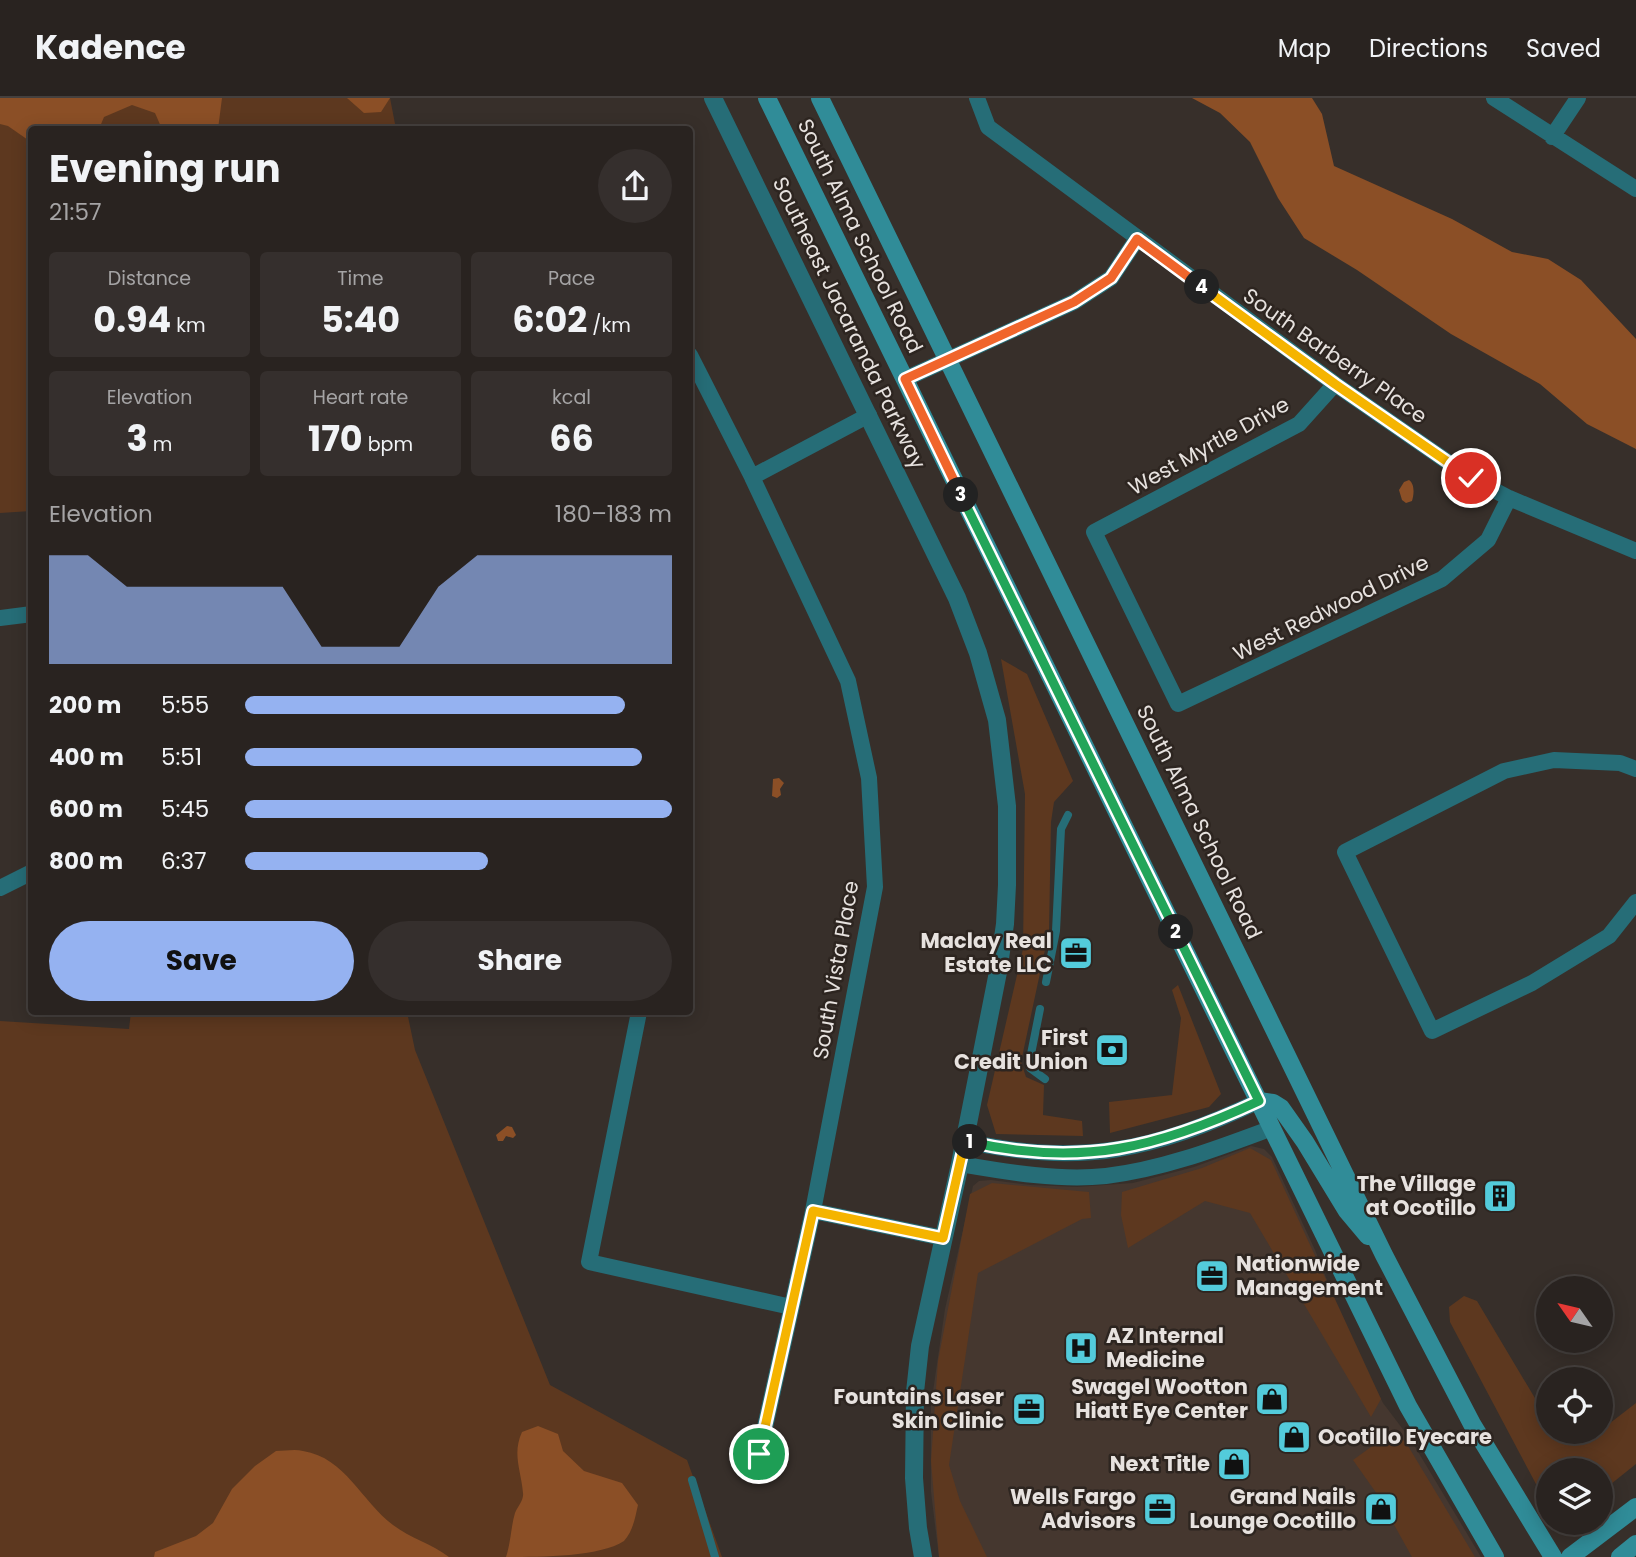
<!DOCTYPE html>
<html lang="en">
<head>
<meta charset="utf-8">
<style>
	:root { --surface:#292320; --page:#352f2d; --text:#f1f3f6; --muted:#a5a4a5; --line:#45403e; --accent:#95b2f1 }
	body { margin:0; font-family:Poppins,sans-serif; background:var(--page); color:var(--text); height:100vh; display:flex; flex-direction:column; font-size:26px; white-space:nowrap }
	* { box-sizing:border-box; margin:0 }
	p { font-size:23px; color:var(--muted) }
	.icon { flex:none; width:38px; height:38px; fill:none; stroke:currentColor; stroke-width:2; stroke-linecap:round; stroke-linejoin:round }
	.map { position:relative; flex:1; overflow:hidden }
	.sheet { position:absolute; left:28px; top:28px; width:665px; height:889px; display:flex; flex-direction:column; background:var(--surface); border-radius:7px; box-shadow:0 4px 18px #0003,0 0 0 2px var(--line) }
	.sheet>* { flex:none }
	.needle { width:46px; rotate:304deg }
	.controls { position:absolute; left:1536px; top:1178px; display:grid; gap:14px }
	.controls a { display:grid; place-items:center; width:77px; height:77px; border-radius:50%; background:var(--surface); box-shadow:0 4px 18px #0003,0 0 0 2px var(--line); font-size:35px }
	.pin { position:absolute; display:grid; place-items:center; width:60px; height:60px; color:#fff; margin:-30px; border:4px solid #fff; border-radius:50%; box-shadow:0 2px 7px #0007 }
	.km { position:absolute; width:35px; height:35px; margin:-18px; border-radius:50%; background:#222; color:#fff; font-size:19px; line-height:35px; text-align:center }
	.round { display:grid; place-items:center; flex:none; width:74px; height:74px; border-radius:37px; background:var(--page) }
	.overview { display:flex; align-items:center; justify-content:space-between; height:119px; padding:0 21px }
	h1 { font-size:38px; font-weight:700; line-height:52px }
	.metrics { display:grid; grid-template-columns:repeat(3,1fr); gap:10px; height:119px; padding:7px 21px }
	.metrics div { display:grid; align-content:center; border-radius:7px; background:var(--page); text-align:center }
	.metrics b { font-size:35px; font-weight:700 }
	.metrics small { font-size:19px; font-weight:400 }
	.metrics p { font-size:19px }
	.chart { height:196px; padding:14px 21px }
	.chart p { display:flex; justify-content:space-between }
	.chart svg { width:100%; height:126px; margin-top:7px; fill:var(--accent); opacity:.7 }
	.action { display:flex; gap:14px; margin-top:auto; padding:14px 21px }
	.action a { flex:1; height:80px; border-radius:42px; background:var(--accent); color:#111; font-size:28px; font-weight:700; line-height:80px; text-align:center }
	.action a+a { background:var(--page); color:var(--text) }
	ul { padding:0 21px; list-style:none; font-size:23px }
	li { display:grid; grid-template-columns:112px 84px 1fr; align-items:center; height:52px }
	li i { height:18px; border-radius:9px; background:var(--accent) }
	header { display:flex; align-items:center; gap:42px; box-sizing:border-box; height:98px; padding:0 35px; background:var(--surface); border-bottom:2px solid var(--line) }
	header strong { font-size:33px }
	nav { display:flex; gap:38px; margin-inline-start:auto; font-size:24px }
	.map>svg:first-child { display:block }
</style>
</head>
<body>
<header>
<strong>Kadence</strong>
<nav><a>Map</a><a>Directions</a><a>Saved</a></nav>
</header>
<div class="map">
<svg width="1636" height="1459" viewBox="0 0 1636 1459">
	<rect width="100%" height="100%" fill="#372f2a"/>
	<path fill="#45372f" d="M1251 1048 1264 1051 1272 1059 1315 1152 1349 1237 1383 1305 1411 1342 1481 1459H939L931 1394V1307L945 1211 973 1088 979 1083 991 1082 1031 1087 1077 1089 1133 1085 1194 1069Z"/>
	<path fill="#5d381f" d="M0 0H390L396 31 32 32 31 413 0 415Z
		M1001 561 1027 576 1073 683 1054 704 1051 724 1049 833 1021 964 1026 979 1044 987 1043 1017 1082 1023 1083 1038 996 1036 987 1007 1023 851 1025 696Z
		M1178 887 1221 996 1209 1009 1110 1035 1109 1004 1172 997 1181 920 1172 892Z
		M131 914H407L415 952 550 1287 687 1362 722 1459H0V923L129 931Z
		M1250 1050 1271 1062 1381 1301 1371 1319 1250 1115 1205 1103 1128 1150 1121 1117 1122 1094 1202 1070Z
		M992 1085 1089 1094 1091 1120 1082 1121 978 1175 949 1367 960 1403 987 1459H939L931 1363 938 1263 970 1096Z
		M1464 1198 1477 1203 1542 1312 1549 1317V1334H1566L1582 1341 1592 1339 1636 1305V1366L1601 1394V1372H1549V1405L1545 1403 1450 1224 1449 1209Z
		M1389 1336 1405 1343 1475 1459H1412L1377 1396 1353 1362Z"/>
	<path fill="#8b4f26" d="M0 0H222L218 31H162L155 15 132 7 104 19 99 31 32 32 31 44 8 28 0 26Z
		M347 0H390L381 14 364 15Z
		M1192 0H1312L1322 16 1334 68 1452 121 1512 154 1548 161 1581 182 1636 241V351L1587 326 1540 286 1451 236 1357 172 1304 140 1278 100 1250 44 1220 15Z
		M1409 382C1415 386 1414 397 1412 403L1406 405 1402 402 1399 392 1404 384Z
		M779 680 784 685 780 691 781 697 777 700 772 698 773 681Z
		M507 1028 512 1029 516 1037 513 1040 506 1038 503 1043H498L496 1037Z
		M538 1328 558 1336 563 1353 584 1373 622 1385 638 1407C635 1420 633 1433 624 1443 600 1459 539 1459 506 1459 511 1444 511 1428 515 1415 518 1408 524 1402 523 1395 521 1372 512 1356 522 1334Z
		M276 1353C285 1353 295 1351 303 1353 346 1360 361 1403 393 1427 410 1440 432 1446 449 1459H154L155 1454 196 1438 213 1425 232 1391 255 1368Z"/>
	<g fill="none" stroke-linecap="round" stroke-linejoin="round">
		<path stroke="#266d77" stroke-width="8" d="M1046 884 1056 833 1061 731 1068 717
			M1040 911 1030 961V970L1045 981
			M692 1382 715 1459"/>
		<path stroke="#266d77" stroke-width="16" d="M977 0 988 29 1335 286 1471 380 1509 400 1636 453
			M1494 0 1636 91
			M1552 39 1578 0
			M690 257 752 379 848 583 869 680 875 789 813 1113 759 1356
			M905 281 1074 204 1111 180 1137 141
			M1335 286 1299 326 1094 434 1178 606 1442 481 1488 442 1509 400
			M752 379 869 317
			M0 520 32 516
			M1636 671 1620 665 1554 662 1504 673 1345 754 1432 933 1532 885 1609 838 1636 804
			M0 790 32 774
			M639 914 589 1164 791 1209
			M965 1043C1080 1069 1153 1053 1259 1003
			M960 1066C1007 1074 1058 1083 1106 1078 1164 1071 1218 1050 1272 1030
			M813 1113 943 1140"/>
		<path stroke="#266d77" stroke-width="18" d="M713 0 957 500 978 555 997 622 1007 708V787L1005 826 998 874 960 1066 920 1248 915 1294 914 1380 918 1430 923 1459"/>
		<path stroke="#308c98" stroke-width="18" d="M767 0 1408 1308 1495 1459
			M820 0 1384 1157 1472 1326 1553 1459
			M1259 1003 1273 1005 1281 1010 1305 1044 1347 1113 1368 1138
			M1570 1459 1636 1409
			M1620 1459 1636 1446"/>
	</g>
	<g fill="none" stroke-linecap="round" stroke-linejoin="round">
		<g stroke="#fff" stroke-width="14">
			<path id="split-1" d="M759 1356 813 1113 943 1140 965 1043 970 1044"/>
		</g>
		<g stroke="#fff" stroke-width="14">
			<path id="split-2" d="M970 1044C1081 1069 1158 1050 1259 1003L1176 834"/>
		</g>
		<g stroke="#fff" stroke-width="14">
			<path id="split-3" d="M961 397 1176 834"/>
		</g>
		<g stroke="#fff" stroke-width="14">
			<path id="split-4" d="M961 397 905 281 1074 204 1111 180 1137 141 1202 189"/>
		</g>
		<g stroke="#fff" stroke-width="14">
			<path id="split-5" d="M1202 189 1335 286 1471 380"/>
		</g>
		<use href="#split-1" stroke="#f5b400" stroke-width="9"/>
		<use href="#split-2" stroke="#22a559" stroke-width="9"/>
		<use href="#split-3" stroke="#22a559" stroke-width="9"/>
		<use href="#split-4" stroke="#f0652b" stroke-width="9"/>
		<use href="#split-5" stroke="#f5b400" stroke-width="9"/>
	</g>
	<defs>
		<g id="office-square" transform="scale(1.75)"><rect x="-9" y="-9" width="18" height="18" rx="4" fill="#53cbdb" stroke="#2d2520"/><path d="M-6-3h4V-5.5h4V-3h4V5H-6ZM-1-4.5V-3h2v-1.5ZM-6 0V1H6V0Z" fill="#111"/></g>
		<g id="bank-square" transform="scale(1.75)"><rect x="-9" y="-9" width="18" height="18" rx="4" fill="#53cbdb" stroke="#2d2520"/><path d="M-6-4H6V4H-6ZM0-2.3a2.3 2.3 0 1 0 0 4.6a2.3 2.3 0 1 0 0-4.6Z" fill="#111"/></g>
		<g id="building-square" transform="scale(1.75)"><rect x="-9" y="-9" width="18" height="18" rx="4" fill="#53cbdb" stroke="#2d2520"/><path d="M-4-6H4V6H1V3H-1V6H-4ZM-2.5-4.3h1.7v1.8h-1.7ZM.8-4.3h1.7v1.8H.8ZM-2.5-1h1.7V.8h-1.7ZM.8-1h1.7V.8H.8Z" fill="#111"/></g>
		<g id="hospital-square" transform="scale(1.75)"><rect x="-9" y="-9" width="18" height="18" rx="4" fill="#53cbdb" stroke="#2d2520"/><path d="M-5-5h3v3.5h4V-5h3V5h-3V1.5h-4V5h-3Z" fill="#111"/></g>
		<g id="shop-square" transform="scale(1.75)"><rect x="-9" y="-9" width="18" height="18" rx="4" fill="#53cbdb" stroke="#2d2520"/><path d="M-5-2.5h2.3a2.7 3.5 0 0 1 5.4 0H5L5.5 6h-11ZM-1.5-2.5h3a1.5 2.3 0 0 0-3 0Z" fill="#111"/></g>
	</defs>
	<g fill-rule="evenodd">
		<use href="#office-square" x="1076" y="855"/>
		<use href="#bank-square" x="1112" y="952"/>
		<use href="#building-square" x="1500" y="1098"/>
		<use href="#office-square" x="1212" y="1178"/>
		<use href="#hospital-square" x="1081" y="1250"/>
		<use href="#shop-square" x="1272" y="1301"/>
		<use href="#office-square" x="1029" y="1311"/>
		<use href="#shop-square" x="1294" y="1339"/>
		<use href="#shop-square" x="1234" y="1366"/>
		<use href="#office-square" x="1160" y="1411"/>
		<use href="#shop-square" x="1381" y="1411"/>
	</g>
	<g text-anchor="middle" stroke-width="5" stroke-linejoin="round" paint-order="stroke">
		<g font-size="21" fill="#e7e2df" stroke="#2d2520">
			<text transform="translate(860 138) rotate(64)" y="7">South Alma School Road</text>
			<text transform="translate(849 225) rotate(64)" y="7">Southeast Jacaranda Parkway</text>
			<text transform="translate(1335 258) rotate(35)" y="7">South Barberry Place</text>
			<text transform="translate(1209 348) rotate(-29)" y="7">West Myrtle Drive</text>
			<text transform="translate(1331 510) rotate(-26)" y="7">West Redwood Drive</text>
			<text transform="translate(1199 724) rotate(64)" y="7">South Alma School Road</text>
			<text transform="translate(836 872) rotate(-80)" y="7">South Vista Place</text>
		</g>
		<g font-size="21" font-weight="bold" fill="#e7e2df" stroke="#2d2520" text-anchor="end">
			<text x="1052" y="850">Maclay Real<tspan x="1052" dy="24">Estate LLC</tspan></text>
			<text x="1088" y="947">First<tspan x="1088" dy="24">Credit Union</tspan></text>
			<text x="1476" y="1093">The Village<tspan x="1476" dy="24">at Ocotillo</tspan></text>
			<text x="1236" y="1173" text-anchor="start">Nationwide<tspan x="1236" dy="24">Management</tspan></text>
			<text x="1106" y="1245" text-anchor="start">AZ Internal<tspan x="1106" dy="24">Medicine</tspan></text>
			<text x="1248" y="1296">Swagel Wootton<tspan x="1248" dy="24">Hiatt Eye Center</tspan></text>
			<text x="1004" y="1306">Fountains Laser<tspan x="1004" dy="24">Skin Clinic</tspan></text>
			<text x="1318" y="1346" text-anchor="start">Ocotillo Eyecare</text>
			<text x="1210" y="1373">Next Title</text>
			<text x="1136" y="1406">Wells Fargo<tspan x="1136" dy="24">Advisors</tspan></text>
			<text x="1356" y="1406">Grand Nails<tspan x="1356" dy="24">Lounge Ocotillo</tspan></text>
		</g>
	</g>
</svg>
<div class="controls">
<a><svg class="needle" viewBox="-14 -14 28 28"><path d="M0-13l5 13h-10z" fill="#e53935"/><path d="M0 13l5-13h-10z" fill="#a5a4a5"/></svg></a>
<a><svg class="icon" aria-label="locate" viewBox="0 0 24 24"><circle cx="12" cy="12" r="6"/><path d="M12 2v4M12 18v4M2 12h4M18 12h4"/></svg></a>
<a><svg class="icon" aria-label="layers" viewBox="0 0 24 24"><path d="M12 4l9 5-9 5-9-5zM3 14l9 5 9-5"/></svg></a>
</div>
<div class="pin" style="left:759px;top:1356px;background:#1e9e55"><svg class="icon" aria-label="arrive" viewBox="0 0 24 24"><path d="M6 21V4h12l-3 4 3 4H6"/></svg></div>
<div class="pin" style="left:1471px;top:380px;background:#d93025"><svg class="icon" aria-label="check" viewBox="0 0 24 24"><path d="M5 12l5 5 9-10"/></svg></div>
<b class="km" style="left:970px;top:1044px">1</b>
<b class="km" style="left:1176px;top:834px">2</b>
<b class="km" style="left:961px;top:397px">3</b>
<b class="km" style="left:1202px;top:189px">4</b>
<section class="sheet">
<div class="overview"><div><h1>Evening run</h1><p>21:57</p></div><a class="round"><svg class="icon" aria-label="share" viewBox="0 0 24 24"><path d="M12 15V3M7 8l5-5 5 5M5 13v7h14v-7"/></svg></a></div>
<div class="metrics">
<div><p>Distance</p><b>0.94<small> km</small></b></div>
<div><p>Time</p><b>5:40</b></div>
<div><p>Pace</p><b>6:02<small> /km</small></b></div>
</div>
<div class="metrics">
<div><p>Elevation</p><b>3<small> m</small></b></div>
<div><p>Heart rate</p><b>170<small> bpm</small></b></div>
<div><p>kcal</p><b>66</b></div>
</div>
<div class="chart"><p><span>Elevation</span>180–183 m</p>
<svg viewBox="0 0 160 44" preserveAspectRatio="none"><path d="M0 44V6L10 6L20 17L30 17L40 17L50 17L60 17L70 38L80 38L90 38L100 17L110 6L120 6L130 6L140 6L150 6L160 6V44z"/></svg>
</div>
<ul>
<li><b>200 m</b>5:55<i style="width:89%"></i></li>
<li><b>400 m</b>5:51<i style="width:93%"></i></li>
<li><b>600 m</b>5:45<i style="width:100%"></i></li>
<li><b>800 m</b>6:37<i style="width:57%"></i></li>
</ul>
<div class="action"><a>Save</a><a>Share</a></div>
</section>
</div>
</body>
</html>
